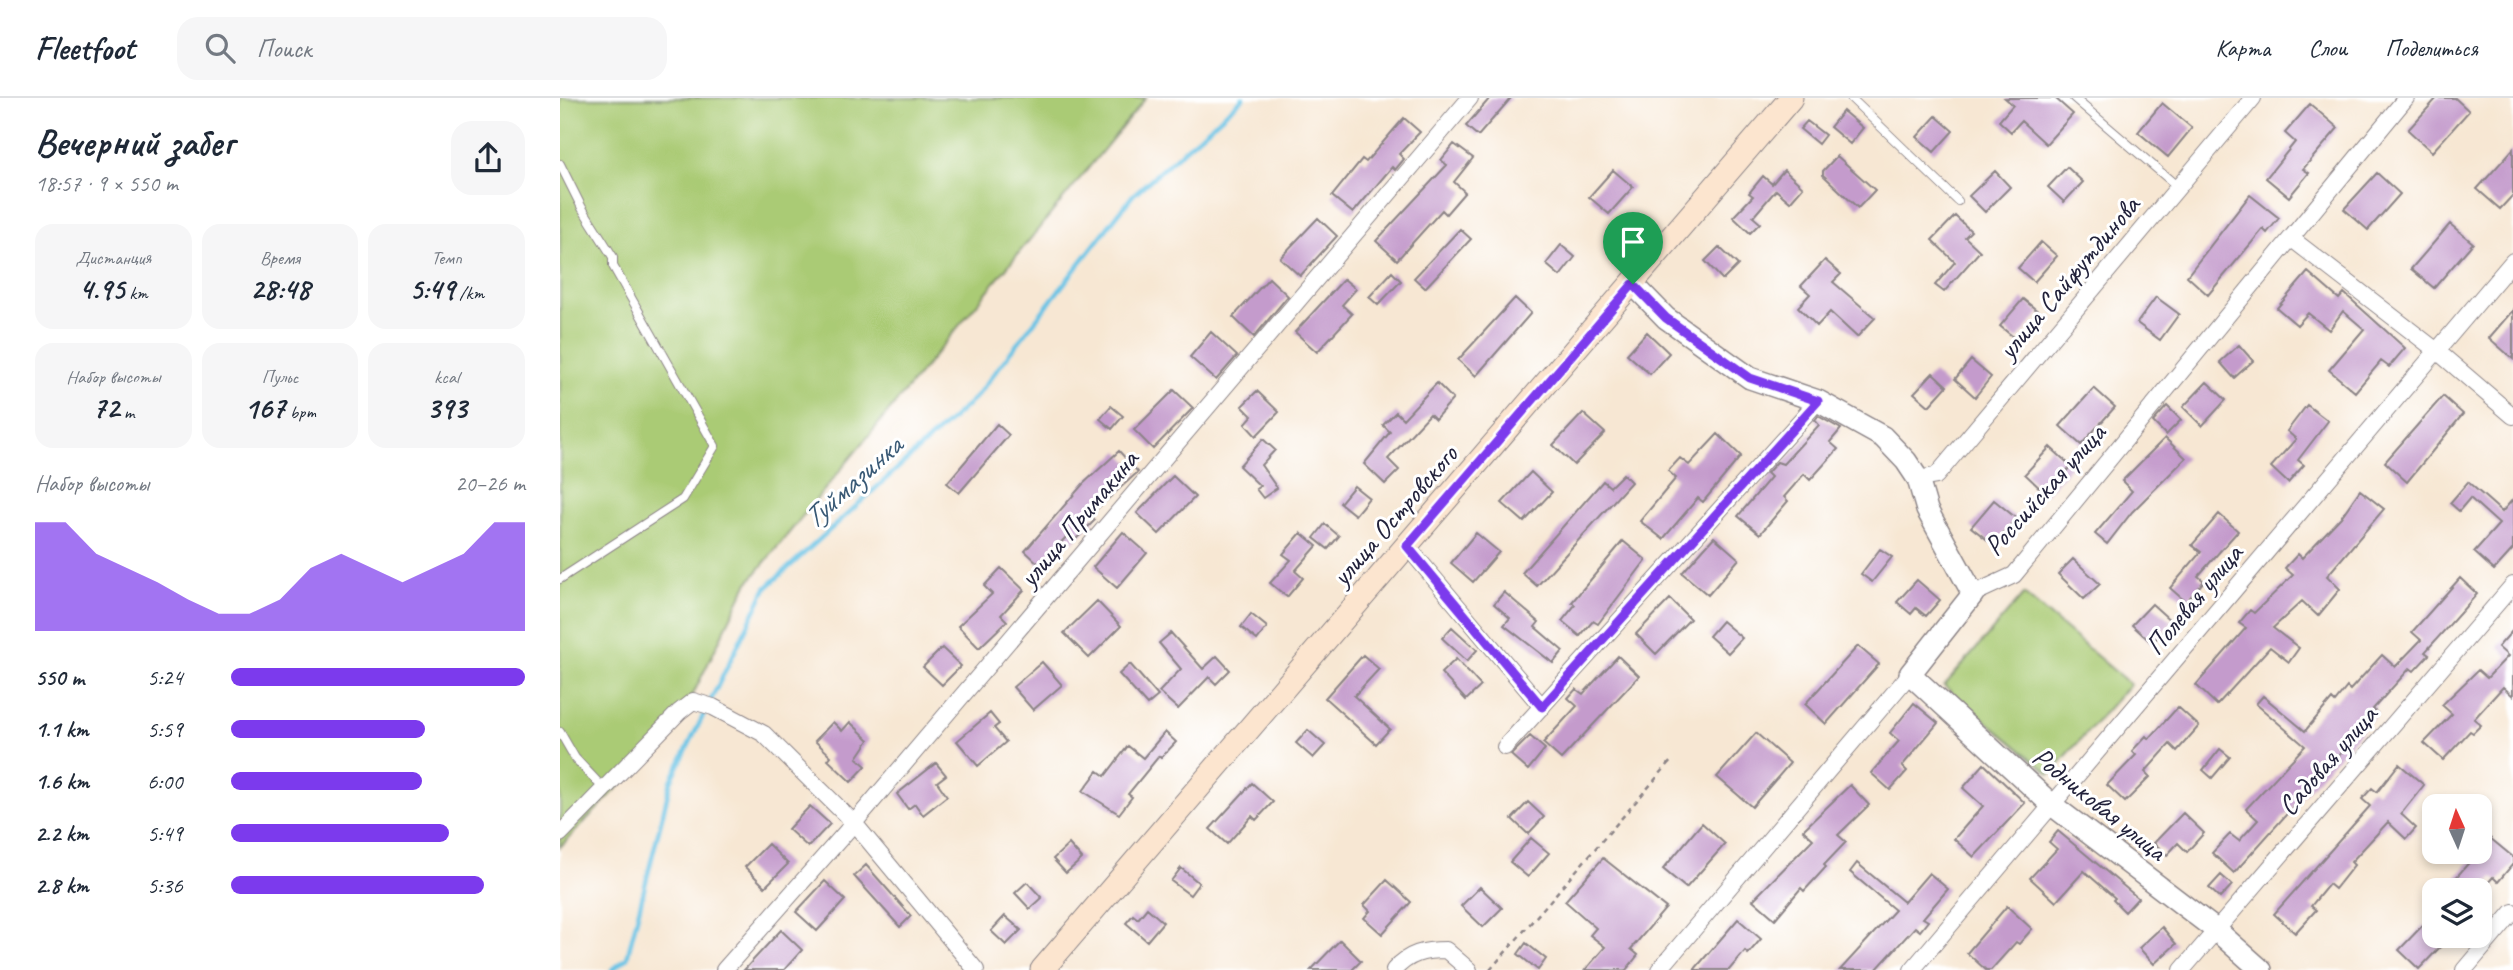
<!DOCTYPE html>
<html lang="ru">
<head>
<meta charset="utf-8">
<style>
	:root { --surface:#fff; --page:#f6f6f7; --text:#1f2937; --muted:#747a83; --line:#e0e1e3; --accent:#7c3aed }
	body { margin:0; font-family:Caveat,sans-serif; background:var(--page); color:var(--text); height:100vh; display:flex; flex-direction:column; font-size:26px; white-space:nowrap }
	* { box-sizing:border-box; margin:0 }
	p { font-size:23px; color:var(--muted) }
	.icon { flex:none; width:38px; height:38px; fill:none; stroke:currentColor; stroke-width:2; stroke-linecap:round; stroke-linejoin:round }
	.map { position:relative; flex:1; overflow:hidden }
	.details { display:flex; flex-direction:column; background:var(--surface); width:560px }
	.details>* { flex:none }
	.needle { width:46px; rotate:357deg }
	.buttons { position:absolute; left:1862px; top:696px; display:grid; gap:14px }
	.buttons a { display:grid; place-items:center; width:70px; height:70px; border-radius:14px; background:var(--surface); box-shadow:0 4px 10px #0003; font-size:35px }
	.pin { position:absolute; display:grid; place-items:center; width:60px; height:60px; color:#fff; margin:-72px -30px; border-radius:50% 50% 50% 0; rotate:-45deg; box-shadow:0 0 7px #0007 }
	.pin .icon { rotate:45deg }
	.round { display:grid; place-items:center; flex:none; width:74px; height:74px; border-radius:21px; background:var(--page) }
	.headline { display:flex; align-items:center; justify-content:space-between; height:119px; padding:0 35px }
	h1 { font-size:38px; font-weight:800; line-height:52px }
	.figures { display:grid; grid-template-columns:repeat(3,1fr); gap:10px; height:119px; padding:7px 35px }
	.figures div { display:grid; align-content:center; border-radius:18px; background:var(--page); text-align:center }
	.figures b { font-size:30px; font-weight:800 }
	.figures small { font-size:19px; font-weight:400 }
	.figures p { font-size:19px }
	.chart { height:196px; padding:14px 35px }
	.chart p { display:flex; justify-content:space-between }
	.chart svg { width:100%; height:126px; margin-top:7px; fill:var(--accent); opacity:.7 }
	ul { padding:0 35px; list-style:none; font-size:23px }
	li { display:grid; grid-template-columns:112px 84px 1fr; align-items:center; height:52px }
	li i { height:18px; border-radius:9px; background:var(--accent) }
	header { display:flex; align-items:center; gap:42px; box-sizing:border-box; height:98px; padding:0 35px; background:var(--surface); border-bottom:2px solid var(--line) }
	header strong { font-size:33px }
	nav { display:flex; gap:38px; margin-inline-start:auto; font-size:24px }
	.search { width:490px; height:63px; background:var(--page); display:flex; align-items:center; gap:18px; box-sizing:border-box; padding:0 24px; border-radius:21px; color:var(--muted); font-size:26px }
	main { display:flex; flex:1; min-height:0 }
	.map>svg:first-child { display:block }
</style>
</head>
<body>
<header>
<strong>Fleetfoot</strong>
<div class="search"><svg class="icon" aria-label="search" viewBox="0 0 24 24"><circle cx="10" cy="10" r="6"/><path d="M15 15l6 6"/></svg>Поиск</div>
<nav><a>Карта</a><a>Слои</a><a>Поделиться</a></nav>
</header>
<main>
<section class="details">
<div class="headline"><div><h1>Вечерний забег</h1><p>18:57 · 9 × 550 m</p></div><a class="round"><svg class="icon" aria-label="share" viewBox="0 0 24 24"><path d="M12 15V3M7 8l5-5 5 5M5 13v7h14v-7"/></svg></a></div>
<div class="figures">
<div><p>Дистанция</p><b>4.95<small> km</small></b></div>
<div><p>Время</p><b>28:48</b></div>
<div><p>Темп</p><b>5:49<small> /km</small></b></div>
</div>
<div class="figures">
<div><p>Набор высоты</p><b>72<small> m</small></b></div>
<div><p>Пульс</p><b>167<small> bpm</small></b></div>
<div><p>kcal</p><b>393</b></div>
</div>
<div class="chart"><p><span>Набор высоты</span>20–26 m</p>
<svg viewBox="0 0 160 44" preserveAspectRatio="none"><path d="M0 44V6L10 6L20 17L30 22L40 27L50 33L60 38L70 38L80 33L90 22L100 17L110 22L120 27L130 22L140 17L150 6L160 6V44z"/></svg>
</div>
<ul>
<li><b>550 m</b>5:24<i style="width:100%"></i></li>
<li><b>1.1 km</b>5:59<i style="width:66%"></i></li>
<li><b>1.6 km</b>6:00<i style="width:65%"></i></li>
<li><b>2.2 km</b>5:49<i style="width:74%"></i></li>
<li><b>2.8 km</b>5:36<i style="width:86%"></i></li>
</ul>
</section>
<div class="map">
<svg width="1953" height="872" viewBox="0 0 1953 872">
	<rect width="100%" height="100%" fill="#fff"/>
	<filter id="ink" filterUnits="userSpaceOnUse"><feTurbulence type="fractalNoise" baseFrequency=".0143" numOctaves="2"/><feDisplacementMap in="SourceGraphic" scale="14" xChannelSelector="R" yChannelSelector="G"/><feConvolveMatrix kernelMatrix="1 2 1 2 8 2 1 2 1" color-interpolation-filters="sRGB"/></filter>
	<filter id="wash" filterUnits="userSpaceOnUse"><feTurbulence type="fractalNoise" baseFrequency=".00686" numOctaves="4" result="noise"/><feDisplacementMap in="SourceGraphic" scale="28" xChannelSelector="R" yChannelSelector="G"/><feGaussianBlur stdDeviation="1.57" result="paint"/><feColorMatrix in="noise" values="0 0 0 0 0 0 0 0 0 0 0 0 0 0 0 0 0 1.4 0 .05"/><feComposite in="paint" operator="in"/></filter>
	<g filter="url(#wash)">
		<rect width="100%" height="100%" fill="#f7e7d3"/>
		<path fill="#aacb74" stroke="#667658" stroke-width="2" d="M0 0H586L187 486 117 629 0 749Z
			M1464 496 1570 586 1490 676 1384 588Z"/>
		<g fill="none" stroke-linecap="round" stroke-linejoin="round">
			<path stroke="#67c3e5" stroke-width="4.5" d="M52 872 67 860 111 683 206 490 415 300 573 97 683 0"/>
		</g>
		<g id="blocks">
			<path fill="#c49bcc" d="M930 0H951L918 38 906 28Z
				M1445 0H1495L1513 16 1486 46 1461 23 1451 34 1439 23 1453 7Z
				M1877 0H1895L1909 13 1872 54 1848 32Z
				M1602 5 1632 30 1608 59 1578 34Z
				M1750 6 1778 30 1743 71 1749 75 1729 99 1706 80 1735 44 1725 35Z
				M1283 13 1303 30 1290 46 1270 29Z
				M1376 18 1393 33 1374 54 1357 39Z
				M844 20 860 34 839 56 844 61 835 72 832 69 793 115 772 98 802 61 806 64Z
				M1247 23 1265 37 1258 46 1240 31Z
				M894 46 913 60 894 84 905 94 886 116 882 112 837 162 816 143 887 67 881 62Z
				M1953 51V97L1940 111 1917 91Z
				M1277 58 1315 92 1298 110 1263 77V73Z
				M1507 69 1523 84 1504 104 1488 89Z
				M1053 72 1073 89 1049 116 1029 99Z
				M1224 72 1243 89 1230 104 1216 92 1193 119 1200 125 1190 135 1173 119 1193 98 1189 95 1203 78 1212 86Z
				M1435 73 1450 89 1425 114 1409 98Z
				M1817 75 1840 96 1808 132 1784 111Z
				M1690 97 1719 120 1707 135 1703 131 1648 197 1627 178Z
				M1395 118 1411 133 1405 139 1420 153 1384 194 1375 187 1395 164 1372 142Z
				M758 120 777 138 740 178 720 160Z
				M1890 126 1913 145 1874 190 1851 171Z
				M900 131 911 141 865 190 854 180Z
				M1481 144 1497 158 1474 184 1458 170Z
				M1001 147 1015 159 1000 178 986 166Z
				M1159 149 1178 167 1163 182 1145 163Z
				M1265 162 1281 176 1273 184 1315 220 1297 239 1270 214 1257 228 1238 209 1250 196 1241 188Z
				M832 174 841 183 818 207 809 199Z
				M1748 174 1779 201 1784 195 1845 250 1829 269 1821 263 1795 294 1769 272 1804 231 1783 213 1769 232 1748 215 1737 227 1717 210Z
				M709 180 728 198 694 239 673 219Z
				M784 181 796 191 782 207 792 216 757 254 735 234Z
				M1596 199 1619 216 1600 242 1577 225Z
				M955 200 971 215 916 278 898 262Z
				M1463 201 1480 215 1457 242 1440 228Z
				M1953 212V261L1929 240Z
				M651 234 677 258 656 282 630 259Z
				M1087 234 1109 255 1090 276 1067 256Z
				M1679 247 1693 263 1674 280 1660 264Z
				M1411 262 1431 279 1415 299 1395 281Z
				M1373 275 1387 288 1369 308 1354 295Z
				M1647 284 1666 302 1642 328 1623 309Z
				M877 285 893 301 875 321 870 316 828 361 839 372 825 386 804 366 830 334 823 327 836 314 843 321Z
				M1534 290 1555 309 1521 347 1500 328Z
				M614 292 633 310 593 351 574 332Z
				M697 293 719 314 696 338 685 326 692 318 682 308Z
				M1883 298 1903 316 1847 384 1825 364Z
				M1747 307 1768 323 1738 362 1744 367 1728 385 1711 369 1736 341 1727 333Z
				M551 308 563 318 552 331 540 321Z
				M1607 308 1621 322 1606 337 1593 324Z
				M1023 315 1045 335 1014 367 993 347Z
				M1258 318 1281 331 1270 344 1278 351 1250 382 1244 376 1224 399 1228 403 1200 436 1178 418 1211 379 1207 375 1217 364 1223 366 1259 327 1255 322Z
				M437 326 449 337 399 395 387 385Z
				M1158 336 1181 358 1143 404 1138 400 1103 441 1080 423 1116 380 1108 373 1120 360 1129 367Z
				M1605 340 1626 360 1572 414 1547 446 1535 436 1572 393 1562 383Z
				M703 341 715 352 701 367 717 390 703 400 696 391 700 388 679 368Z
				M1490 349 1511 368 1486 396 1465 376Z
				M559 353 578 374 530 417 535 422 513 444 507 438 480 467 465 453 523 386Z
				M971 374 992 394 964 424 942 405Z
				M1063 376 1071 384 977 488 962 475 1043 383 1050 389Z
				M613 378 635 399 599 436 577 415Z
				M1908 384 1942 414 1953 401V451L1934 472 1914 454 1939 426 1910 400 1899 413 1890 405Z
				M794 388 809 400 795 417 780 405Z
				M1800 392 1824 411 1767 478 1780 491 1758 518 1742 503 1713 530 1739 550 1729 564 1710 549 1657 607 1636 587 1686 530 1679 525 1690 512 1694 515 1733 477 1725 470 1738 456 1742 460 1781 419Z
				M1434 402 1456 420 1434 447 1411 429Z
				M1659 416 1678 433 1638 478 1644 483 1626 504 1610 490 1641 454 1632 447Z
				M765 426 779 438 768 451 754 440Z
				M563 434 587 455 557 490 533 469Z
				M741 435 757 448 735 473 743 480 727 499 710 485 731 462 723 456Z
				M916 435 939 454 913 484 891 465Z
				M1154 439 1179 461 1148 497 1122 475Z
				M1063 443 1086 462 1038 526 1033 523 1020 538 1002 523 1015 507 1012 504Z
				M1320 451 1332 459 1312 484 1301 476Z
				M1513 461 1540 486 1524 501 1498 476Z
				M441 470 464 492 441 517 447 523 419 550 398 528 432 496 424 488Z
				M1900 480 1917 496 1865 554 1869 557 1854 573 1850 570 1813 611 1817 615 1674 775 1652 755 1670 736 1679 743 1698 722 1686 711 1745 648 1696 606 1703 598 1745 633 1772 601 1775 604 1787 589 1790 592 1822 557 1835 569 1861 542 1852 534Z
				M1357 482 1380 502 1366 518 1356 510 1351 516 1337 504Z
				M944 494 979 524 975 529 1003 553 993 565 944 527 950 520 934 506Z
				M1110 501 1130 521 1096 556 1076 536Z
				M537 503 561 528 529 560 504 535Z
				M1592 506 1612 524 1592 545 1572 527Z
				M691 516 707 529 697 542 681 529Z
				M1162 523 1182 540 1168 555 1149 538Z
				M892 529 917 552 907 563 882 540Z
				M1953 532V598L1943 589 1914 621 1921 627 1913 635 1910 633 1883 662 1864 645 1892 616 1882 607 1918 572 1927 580 1948 558 1938 549Z
				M611 535 643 571 657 558 670 572 656 586 649 579 618 611 599 594 621 571 599 545Z
				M1298 548 1319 566 1266 626 1245 606Z
				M382 550 401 568 382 587 363 569Z
				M803 557 819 571 794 598 830 631 816 646 765 600Z
				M1058 558 1079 578 1001 661 983 645 1017 608 1008 600 1016 591 1023 596Z
				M896 561 921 588 906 602 881 575Z
				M482 564 502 587 473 612 453 589Z
				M570 566 598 598 587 607 559 576Z
				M1354 605 1378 625 1342 668 1347 673 1330 692 1311 675 1339 643 1330 635Z
				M1618 609 1639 628 1617 653 1610 646 1585 674 1590 679 1565 704 1547 687 1576 657 1572 653 1586 638 1589 641Z
				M430 615 439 626 434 630 446 644 418 668 397 643Z
				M273 624 282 633 290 624 309 642 297 660 306 668 291 684 268 662 271 658 255 643Z
				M748 632 765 647 753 660 736 645Z
				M605 634 616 644 601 660 599 658 568 696 572 699 559 716 523 693 538 673 545 678 568 648 583 660Z
				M1196 635 1230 665 1192 709 1157 679Z
				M970 638 985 651 968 672 951 657Z
				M1660 651 1670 659 1652 680 1643 672Z
				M376 665 386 677 377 684 387 698 363 717 355 706 348 711 337 696Z
				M1424 666 1465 705 1414 759 1394 741 1423 708 1403 690Z
				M1839 666 1864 687 1841 716 1856 730 1846 741 1828 724 1791 764 1794 767 1775 791 1769 786 1751 808 1756 812 1735 835 1714 816 1810 708 1802 701 1812 690 1817 694Z
				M692 685 713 704 696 722 692 718 667 746 650 731Z
				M1290 687 1309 707 1278 737 1286 744 1264 767 1266 769 1244 793 1241 790 1215 821 1193 802 1253 741 1243 732Z
				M968 704 984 719 968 736 952 721Z
				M250 708 270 726 248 749 228 731Z
				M1623 715 1644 735 1627 754 1618 745 1607 757 1594 745Z
				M1142 725 1165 746 1126 790 1103 771Z
				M1498 733 1578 800 1565 814 1553 802 1555 800 1524 773 1496 804 1470 780 1497 751 1489 744Z
				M971 740 989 755 968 779 950 764Z
				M1930 740 1953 759V766L1938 784 1933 779 1921 793H1892L1898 787 1893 783Z
				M208 746 228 766 205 789 185 769Z
				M509 746 522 761 506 775 493 761Z
				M1043 760 1106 810 1071 851 1078 857 1066 872H1025L1045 849 1030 837 1036 830 1005 803Z
				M1297 765 1344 804 1369 775 1388 791 1363 820 1368 823 1360 833 1355 829 1316 872H1280L1335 812 1290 774Z
				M306 767 351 818 340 829 294 778Z
				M621 770 639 785 630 797 611 783Z
				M1661 777 1672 787 1660 800 1649 790Z
				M827 782 851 804 822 836 804 820 810 813 804 807Z
				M265 783 285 802 257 833 236 814Z
				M467 784 482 800 470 811 455 795Z
				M920 789 942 810 923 829 901 808Z
				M1447 808 1472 831 1459 846 1456 844 1431 872H1426L1407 855Z
				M587 810 603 824 587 843 566 825 573 817 578 821Z
				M445 818 461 832 446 847 431 833Z
				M1178 821 1201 841 1188 856 1185 853 1169 872H1134Z
				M1863 827 1883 846 1859 871 1839 852Z
				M1602 829 1616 846 1594 866 1579 850Z
				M221 832 242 852 224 872H184Z
				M780 842 801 863 792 872H751Z
				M966 845 986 861 978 872 958 856Z"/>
		</g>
	</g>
	<g filter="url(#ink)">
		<use href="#blocks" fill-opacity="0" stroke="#8c8487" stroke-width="2"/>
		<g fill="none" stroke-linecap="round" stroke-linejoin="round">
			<g stroke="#8c8487" stroke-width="10">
				<path id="service" d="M1291 0 1398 103
					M1514 0 1618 89
					M0 66 22 110 53 159V168L155 348 123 401 0 481
					M0 634 15 660 44 691"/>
			</g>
			<g stroke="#8c8487" stroke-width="18">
				<path id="minor" d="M1732 141 1877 253 1953 318
					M1358 381 1376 378 1693 0
					M847 448 982 609
					M1413 496 1454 477 1846 0
					M945 649 1258 303
					M0 736 119 614 133 603 153 609 204 636 294 725 416 872
					M164 872 294 725 910 0
					M834 872C849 855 864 852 886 852L909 872
					M1099 872 1350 576
					M1352 872 1953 163
					M1622 872 1953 487
					M1904 872 1953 814"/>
			</g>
			<g stroke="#8c8487" stroke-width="24">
				<path id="tertiary" d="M1073 186 1106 220 1190 280 1258 303 1323 339 1346 363 1358 381 1367 412 1413 496 1350 576 1492 707 1656 832 1701 872"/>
			</g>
			<g stroke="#8c8487" stroke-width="25">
				<path id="secondary" d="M482 872 1231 0"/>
			</g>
			<path stroke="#8c8487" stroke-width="2.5" stroke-dasharray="5 5" stroke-linecap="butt" d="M930 872 1112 662"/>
			<use href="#service" stroke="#fff" stroke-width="8"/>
			<use href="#minor" stroke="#fff" stroke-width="16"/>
			<use href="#tertiary" stroke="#fff" stroke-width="21"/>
			<use href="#secondary" stroke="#fce5cf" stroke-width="23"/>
		</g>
	</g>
	<g fill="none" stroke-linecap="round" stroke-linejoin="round" filter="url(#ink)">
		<g stroke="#fff" stroke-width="14">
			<path id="route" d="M1073 186 1106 220 1190 280 1258 303 982 609 847 448Z"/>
		</g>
		<use href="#route" stroke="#7c3aed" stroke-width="9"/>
	</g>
	<g text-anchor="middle" stroke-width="6" stroke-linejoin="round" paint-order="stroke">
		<g font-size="28" fill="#22223b" stroke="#fff">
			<text transform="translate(1508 179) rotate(-50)" y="10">улица Сайфутдинова</text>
			<text transform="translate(1484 391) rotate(-48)" y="10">Российская улица</text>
			<text transform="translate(834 417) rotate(-49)" y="10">улица Островского</text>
			<text transform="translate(518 420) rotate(-50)" y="10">улица Примакина</text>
			<text transform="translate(1633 501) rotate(-50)" y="10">Полевая улица</text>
			<text transform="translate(1767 662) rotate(-49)" y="10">Садовая улица</text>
			<text transform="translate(1540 705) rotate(39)" y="10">Родниковая улица</text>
		</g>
		<g font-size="30" font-style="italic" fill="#3a5a76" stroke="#fff">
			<text transform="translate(292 384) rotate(-42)" y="10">Туймазинка</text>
		</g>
	</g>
</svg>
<div class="buttons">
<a><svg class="needle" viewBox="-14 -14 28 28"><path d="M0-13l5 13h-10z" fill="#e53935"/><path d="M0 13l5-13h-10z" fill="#747a83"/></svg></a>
<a><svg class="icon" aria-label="layers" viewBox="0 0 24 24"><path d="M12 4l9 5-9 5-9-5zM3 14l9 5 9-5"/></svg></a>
</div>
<div class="pin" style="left:1073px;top:186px;background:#1e9e55"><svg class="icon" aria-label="arrive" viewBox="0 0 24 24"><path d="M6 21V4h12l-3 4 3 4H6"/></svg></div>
</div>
</main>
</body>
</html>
